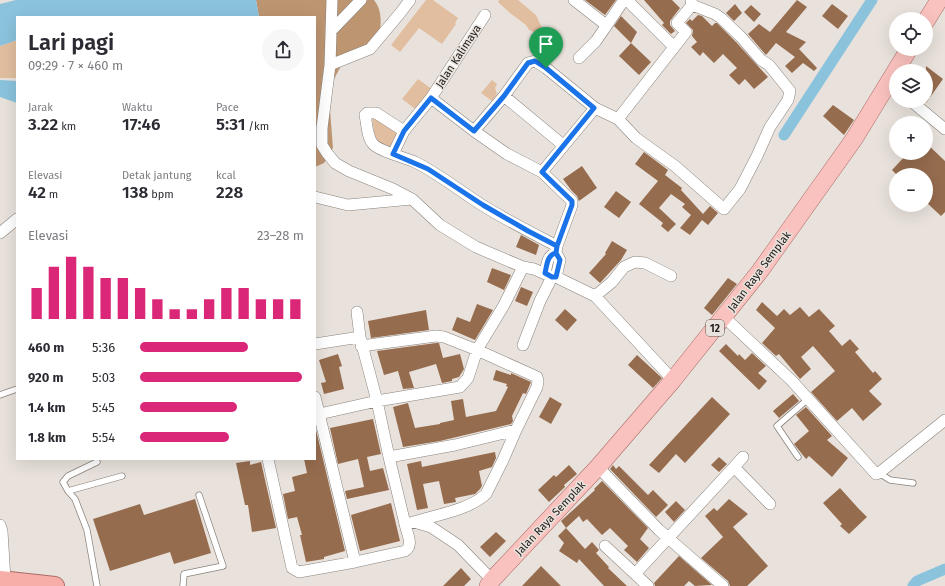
<!DOCTYPE html>
<html lang="id">
<head>
<meta charset="utf-8">
<style>
	:root { --surface:#fff; --page:#f7f7f7; --text:#2b2b33; --muted:#7c7c81; --accent:#db2777 }
	body { margin:0; font-family:"Fira Sans",sans-serif; background:var(--page); color:var(--text); height:100vh; display:flex; flex-direction:column; font-size:15px; white-space:nowrap }
	* { box-sizing:border-box; margin:0 }
	p { font-size:13px; color:var(--muted) }
	.icon { flex:none; width:22px; height:22px; fill:none; stroke:currentColor; stroke-width:2; stroke-linecap:round; stroke-linejoin:round }
	.map { position:relative; flex:1; overflow:hidden }
	.panel { position:absolute; left:16px; top:16px; width:300px; height:444px; display:flex; flex-direction:column; background:var(--surface); border-radius:0px; box-shadow:0 4px 16px #0002 }
	.panel>* { flex:none }
	.tools { position:absolute; left:889px; top:12px; display:grid; gap:8px }
	.tools a { display:grid; place-items:center; width:44px; height:44px; border-radius:50%; background:var(--surface); box-shadow:0 4px 16px #0002; font-size:20px }
	.pin { position:absolute; display:grid; place-items:center; width:34px; height:34px; color:#fff; margin:-41px -17px; border-radius:50% 50% 50% 0; rotate:-45deg; box-shadow:0 0 4px #0007 }
	.pin .icon { rotate:45deg }
	.round { display:grid; place-items:center; flex:none; width:42px; height:42px; border-radius:21px; background:var(--page) }
	.summary { display:flex; align-items:center; justify-content:space-between; height:68px; padding:0 12px }
	h1 { font-size:22px; font-weight:600; line-height:30px }
	.stats { display:grid; grid-template-columns:repeat(3,1fr); gap:6px; height:68px; padding:4px 12px }
	.stats div { display:grid; align-content:center }
	.stats b { font-size:17px; font-weight:600 }
	.stats small { font-size:11px; font-weight:400 }
	.stats p { font-size:11px }
	.chart { height:112px; padding:8px 12px }
	.chart p { display:flex; justify-content:space-between }
	.chart svg { width:100%; height:72px; margin-top:4px; stroke:var(--accent); stroke-width:6 }
	ul { padding:0 12px; list-style:none; font-size:13px }
	li { display:grid; grid-template-columns:64px 48px 1fr; align-items:center; height:30px }
	li i { height:10px; border-radius:5px; background:var(--accent) }
	.map>svg:first-child { display:block }
</style>
</head>
<body>
<div class="map">
<svg width="945" height="586" viewBox="0 0 945 586">
	<rect width="100%" height="100%" fill="#e9e2dc"/>
	<path fill="#e1be9f" d="M426 0H433L458 18 455 23 456 24 442 44 419 28 400 52 391 45Z
		M499 0H518L536 15 544 32 555 41 551 46 534 32 529 30 526 25 510 13 498 2Z
		M17 40V78H0V46Z
		M418 79 433 90 418 111 402 99Z
		M492 80 497 84 495 88 497 94 492 101 481 93Z
		M372 117H374L399 132 395 143 389 147 375 140Z"/>
	<path fill="#bd9571" d="M256 0H374C383 11 381 25 379 37L341 66 333 81 329 97 333 148 324 163 315 167V17H259Z"/>
	<path fill="#8bc3dd" d="M16 0H256L259 17H17V40L0 46V4Z
		M0 80 17 81V103L0 97Z"/>
	<g fill="none" stroke-linecap="round" stroke-linejoin="round">
		<path stroke="#8bc3dd" stroke-width="11" d="M784 135 872 0
			M913 586 917 581 945 569"/>
	</g>
	<path fill="#966c4e" d="M585 0H616L605 15Z
		M644 0H672L680 8 670 21V25L675 31 671 34 662 25 664 23Z
		M797 0 807 7 786 32 806 42 799 49 817 68 814 71 803 63 792 73 785 66 795 57 776 43 766 55 748 34 759 24 770 32Z
		M735 4 742 13 734 21 726 13Z
		M832 4 848 16 838 29 822 16Z
		M751 5 761 14 754 22 744 12Z
		M698 15 702 16 712 26 715 23H717L736 42 768 77 754 89 745 79 739 85 729 75 737 68 723 54 714 63 703 52 700 56 691 47 697 42 692 36 693 30 686 23 690 19 692 21Z
		M621 16 637 32 631 43 614 26Z
		M631 43 651 62 639 75 619 56Z
		M926 66 943 79 926 103Z
		M833 105 854 120 844 135 823 116Z
		M926 143 945 161V212L941 216 926 202V175H897L892 170 908 153H926Z
		M644 152 668 170 665 175 682 188 681 190 703 214 710 206 718 213 708 225 702 220 690 235 680 228 691 215 682 207 685 204 671 194 659 208 676 224 668 232 661 226 663 223 639 204 658 181 635 164Z
		M582 166 597 188 579 201 577 196 571 190 563 179Z
		M616 191 631 202 619 218 604 207Z
		M521 235 539 245 536 255 516 247Z
		M612 241 627 250 621 260 600 283 589 273 606 254 605 253Z
		M492 268 511 275 504 290 487 282Z
		M728 278 737 284 712 315 704 308Z
		M521 287 533 292 527 306 515 301Z
		M762 302 777 316 784 309 790 315 800 307 809 317 819 309 835 326 829 331 842 346 850 339 859 349 855 352 873 373 875 371 882 379 869 391 882 404 863 421 852 408 837 421 811 392 835 371 813 346 801 357 811 369 800 379 779 354 776 356 762 343 775 328 756 310Z
		M477 304 493 310 475 340 452 330 457 317 470 322Z
		M565 309 577 320 567 331 555 320Z
		M426 310 429 330 371 338 368 321Z
		M436 343H439L443 358 460 354 464 369 459 377 452 379V381L442 383 436 364 409 372 414 388 403 389 398 371 384 375 377 351Z
		M726 344 738 356 739 354 745 360 752 353 766 366 758 373 767 381 759 390 719 351Z
		M338 354 342 366 339 367 344 389 324 394 321 383 326 382 319 360Z
		M637 355 662 378 653 388 628 365Z
		M496 370 511 375V373L531 382 526 394 523 393 512 416 513 421 511 424 440 441 403 447 393 407 408 403 415 428 440 424V423L454 420 451 401 463 399 466 417 496 411 508 387 506 386 507 384 493 380Z
		M793 394 799 401 779 418 773 411Z
		M550 397 562 404 551 424 539 417Z
		M712 397 730 414 685 463 676 454 659 473 649 465Z
		M806 407 832 436 827 440 848 458 832 477 809 456 806 459 794 444 809 431 796 415Z
		M373 419 381 454 367 457 370 471 383 468 389 490 347 499 345 491 364 487 358 459 338 464 330 428Z
		M316 430 345 551 324 557V559L306 562 300 535H302L297 517 288 519 283 494 295 491 292 477 307 473 304 459H315Z
		M495 452 496 458 492 467 479 471 482 486 480 489 475 494 455 498 456 502 444 504 439 481 423 484 428 508 417 510 407 464 421 461 422 467Z
		M719 457 727 464 719 472 711 465Z
		M250 461V465L261 462 276 528 252 532 248 505H245L236 463Z
		M569 465 577 474 564 485 565 487 549 502 538 490 554 475 556 477Z
		M613 465 616 469 619 466 648 495 653 490 668 505 656 517 610 469Z
		M602 481 648 528 640 539 649 548 637 562 624 550 628 546 610 528 602 535 587 519 583 522 579 516 566 528 585 549 592 542 599 550 596 553 609 567 608 568 627 586H604L579 559 577 563 559 551 564 543 558 536 566 528 561 521 595 490 594 489Z
		M840 488 858 508 867 517 849 534 840 526 842 524 823 503Z
		M195 499 211 553 174 564 170 552 110 571 93 519 140 504 144 515Z
		M729 499 748 514 733 527 768 566 747 586H730L728 581 701 558 723 537 705 516 714 508 717 511Z
		M676 501 685 510 674 522 665 512Z
		M391 503 400 541 360 551 351 515Z
		M496 532 506 541 490 557 480 547Z
		M679 556 712 585 695 586 689 581 684 586H655L654 583Z
		M541 566 561 586H522Z
		M461 568 471 579 464 586H443Z"/>
	<g fill="none" stroke-linecap="round" stroke-linejoin="round">
		<g stroke="#89837d" stroke-width="7">
			<path id="service" d="M0 395 17 389
				M798 457 777 426 808 399
				M97 462 68 476 63 482 68 491 75 499 87 530 97 586
				M879 473 890 480 913 483
				M68 491 122 476
				M183 586 184 574 223 566 199 495"/>
		</g>
		<g stroke="#89837d" stroke-width="12">
			<path id="minor" d="M332 0 330 65 322 128V145L327 153 335 163 349 171 393 189 412 199 440 225 476 247 523 267 534 269 552 277H556L595 296 673 380
				M574 0 606 25
				M627 0 674 47
				M331 31 361 0
				M579 58 596 41 624 0
				M330 65 370 49 401 12 410 0
				M504 96 563 145
				M431 98 474 131 507 154 542 172 572 201V205L557 246 556 252
				M911 101 945 129
				M618 119 686 32 677 23 692 5
				M404 131 431 98 485 15
				M474 131 504 96 528 63 535 61 546 68 595 108 618 119 636 138 675 166 724 209 740 189 757 156 770 127 788 100 790 91 769 65 761 60 741 37 721 18 715 14 692 5 691 0
				M393 154 404 131 376 113H367L365 115C367 124 367 137 373 144 379 151 406 158 415 162 439 174 460 191 482 205 506 220 532 233 557 246
				M542 172 595 108
				M315 197 348 205 412 199
				M0 233 17 219
				M545 273C547 265 547 255 556 253L560 260 556 277
				M595 296 612 282 624 267 635 262 645 263 671 276
				M357 312 360 337
				M724 317 792 381 876 474 879 473 945 420
				M315 344 360 337 377 401 389 457
				M523 345 540 301 552 277
				M361 346 436 336 444 337 477 350 504 305 523 267
				M315 397 355 562
				M315 415 377 401 460 387 468 378 477 350 537 377 538 381 537 387 516 430 455 445 389 457 405 524 414 522 431 527 458 545 492 580
				M268 459 292 568 299 572 355 562 405 551C414 545 407 534 405 524
				M598 467 659 530 723 586
				M734 467 743 457
				M414 522C436 515 469 510 486 494L503 460 516 430
				M0 525 2 531 5 580
				M605 546 648 586
				M635 574 734 467 770 504"/>
		</g>
		<g stroke="#aa6c67" stroke-width="18">
			<path id="primary" d="M926 21 939 0
				M488 586 492 580 598 467 673 380 760 271 854 139 909 49"/>
		</g>
		<g stroke="#aa6c67" stroke-width="20">
			<path id="trunk" d="M0 580 55 586"/>
		</g>
		<use href="#service" stroke="#fff" stroke-width="5.5"/>
		<use href="#minor" stroke="#fff" stroke-width="11"/>
		<use href="#primary" stroke="#fac2be" stroke-width="17"/>
		<use href="#trunk" stroke="#f8aea8" stroke-width="18"/>
	</g>
	<g fill="none" stroke-linecap="round" stroke-linejoin="round">
		<g stroke="#fff" stroke-width="8">
			<path id="route" d="M546 68 594 108 542 172 572 201V205L557 246 556 253C547 255 547 265 545 273L552 277H556L560 260 556 253 557 246 528 231 483 205 428 169 393 154 404 131 431 98 474 131 504 96 528 63 535 61 546 68"/>
		</g>
		<use href="#route" stroke="#1a73e8" stroke-width="5"/>
	</g>
	<g text-anchor="middle" stroke-width="3" stroke-linejoin="round" paint-order="stroke">
		<rect fill="#e9e2dc" stroke="#5a5552" stroke-width="1" x="706" y="320" width="18" height="16" rx="3"/>
		<g font-size="10" font-weight="bold" fill="#1c1917">
			<text x="715" y="332">12</text>
		</g>
		<g font-size="11" fill="#1c1917" stroke="#e9e2dc">
			<text transform="translate(458 56) rotate(-57)" y="4">Jalan Kalimaya</text>
			<text transform="translate(759 271) rotate(-53)" y="4">Jalan Raya Semplak</text>
			<text transform="translate(550 518) rotate(-47)" y="4">Jalan Raya Semplak</text>
		</g>
	</g>
</svg>
<div class="tools">
<a><svg class="icon" aria-label="locate" viewBox="0 0 24 24"><circle cx="12" cy="12" r="6"/><path d="M12 2v4M12 18v4M2 12h4M18 12h4"/></svg></a>
<a><svg class="icon" aria-label="layers" viewBox="0 0 24 24"><path d="M12 4l9 5-9 5-9-5zM3 14l9 5 9-5"/></svg></a>
<a>+</a>
<a>−</a>
</div>
<div class="pin" style="left:546px;top:68px;background:#1e9e55"><svg class="icon" aria-label="arrive" viewBox="0 0 24 24"><path d="M6 21V4h12l-3 4 3 4H6"/></svg></div>
<section class="panel">
<div class="summary"><div><h1>Lari pagi</h1><p>09:29 · 7 × 460 m</p></div><a class="round"><svg class="icon" aria-label="share" viewBox="0 0 24 24"><path d="M12 15V3M7 8l5-5 5 5M5 13v7h14v-7"/></svg></a></div>
<div class="stats">
<div><p>Jarak</p><b>3.22<small> km</small></b></div>
<div><p>Waktu</p><b>17:46</b></div>
<div><p>Pace</p><b>5:31<small> /km</small></b></div>
</div>
<div class="stats">
<div><p>Elevasi</p><b>42<small> m</small></b></div>
<div><p>Detak jantung</p><b>138<small> bpm</small></b></div>
<div><p>kcal</p><b>228</b></div>
</div>
<div class="chart"><p><span>Elevasi</span>23–28 m</p>
<svg viewBox="0 0 160 44" preserveAspectRatio="none"><path d="M5 44V25M15 44V12M25 44V6M35 44V12M45 44V19M55 44V19M65 44V25M75 44V32M85 44V38M95 44V38M105 44V32M115 44V25M125 44V25M135 44V32M145 44V32M155 44V32"/></svg>
</div>
<ul>
<li><b>460 m</b>5:36<i style="width:66%"></i></li>
<li><b>920 m</b>5:03<i style="width:99%"></i></li>
<li><b>1.4 km</b>5:45<i style="width:59%"></i></li>
<li><b>1.8 km</b>5:54<i style="width:54%"></i></li>
</ul>
</section>
</div>
</body>
</html>
